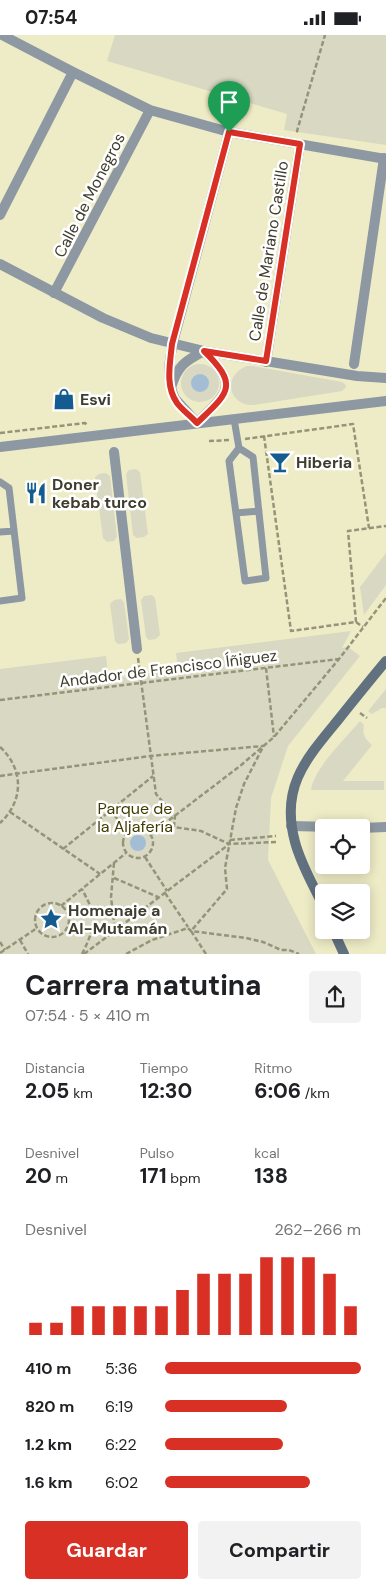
<!DOCTYPE html>
<html lang="es">
<head>
<meta charset="utf-8">
<style>
	:root { --surface:#fff; --page:#f2f2f2; --text:#202124; --muted:#757577; --accent:#d93025 }
	body { margin:0; font-family:"DM Sans",sans-serif; background:var(--page); color:var(--text); height:100vh; display:flex; flex-direction:column; font-size:19px; white-space:nowrap }
	* { box-sizing:border-box; margin:0 }
	p { font-size:16px; color:var(--muted) }
	.icon { flex:none; width:28px; height:28px; fill:none; stroke:currentColor; stroke-width:2; stroke-linecap:round; stroke-linejoin:round }
	.map { position:relative; height:919px; overflow:hidden }
	.side { display:flex; flex-direction:column; background:var(--surface); flex:1 }
	.side>* { flex:none }
	.buttons { position:absolute; left:315px; top:784px; display:grid; gap:10px }
	.buttons a { display:grid; place-items:center; width:55px; height:55px; border-radius:5px; background:var(--surface); box-shadow:0 2px 12px #0003; font-size:25px }
	.pin { position:absolute; display:grid; place-items:center; width:42px; height:42px; color:#fff; margin:-51px -21px; border-radius:50% 50% 50% 0; rotate:-45deg; box-shadow:0 0 5px #0007 }
	.pin .icon { rotate:45deg }
	.round { display:grid; place-items:center; flex:none; width:52px; height:52px; border-radius:5px; background:var(--page) }
	.head { display:flex; align-items:center; justify-content:space-between; height:85px; padding:0 25px }
	h1 { font-size:28px; font-weight:700; line-height:38px }
	.stats { display:grid; grid-template-columns:repeat(3,1fr); gap:8px; height:85px; padding:5px 25px }
	.stats div { display:grid; align-content:center }
	.stats b { font-size:21px; font-weight:700 }
	.stats small { font-size:14px; font-weight:400 }
	.stats p { font-size:14px }
	.chart { height:140px; padding:10px 25px }
	.chart p { display:flex; justify-content:space-between }
	.chart svg { width:100%; height:90px; margin-top:5px; stroke:var(--accent); stroke-width:6 }
	.primary-button { display:flex; gap:10px; margin-top:auto; padding:10px 25px }
	.primary-button a { flex:1; height:58px; border-radius:5px; background:var(--accent); color:#fff; font-size:20px; font-weight:700; line-height:58px; text-align:center }
	.primary-button a+a { background:var(--page); color:var(--text) }
	ul { padding:0 25px; list-style:none; font-size:16px }
	li { display:grid; grid-template-columns:80px 60px 1fr; align-items:center; height:38px }
	li i { height:12px; border-radius:6px; background:var(--accent) }
	.status { display:flex; justify-content:space-between; align-items:center; height:35px; padding:0 25px; background:var(--surface); direction:ltr }
	.status svg { height:14px; fill:currentColor }
	.map>svg:first-child { display:block }
</style>
</head>
<body>
<div class="status"><b>07:54</b><svg viewBox="0 0 49 12"><path d="M0 12V9h3v3zM5 12V6h3v6zM10 12V3h3v9zM15 12V0h3v12zM26 1h20v11H26zM47 4h2v5h-2z"/></svg></div>
<div class="map">
<svg width="386" height="919" viewBox="0 0 386 919">
	<rect width="100%" height="100%" fill="#eeecc6"/>
	<path fill="#d9d8c3" d="M115 0H386V110L284 95 287 79 107 26Z
		M181 348a19 19 0 1 1 38 0a19 19 0 1 1-38 0Z
		M247 331H253L342 347 345 349 346 352 342 356 254 370C228 371 222 340 247 331Z
		M136 434 140 437 148 499 144 502 137 503 133 500 126 439 129 435Z
		M106 438 110 441 117 502 114 506 107 507 103 503 95 442 99 439Z
		M386 518V550L364 580 360 552Z
		M152 560 155 563 160 600 156 604 149 605 146 602 141 565 144 561Z
		M121 564 124 567 129 604 126 608 118 609 115 606 110 569 114 565Z
		M351 596 342 613 348 612 360 621 288 711 271 763 268 825 316 919H0V634L106 621 109 644 178 634 176 618Z
		M386 654V673H382L372 679 368 676Z
		M360 686 364 690C362 699 365 704 372 710L343 746H384V755H311C314 733 345 704 360 686Z"/>
	<path fill="#a3bdd5" d="M191 348a9 9 0 1 1 18 0a9 9 0 1 1-18 0Z
		M130 808a8 8 0 1 1 16 0a8 8 0 1 1-16 0Z"/>
	<g fill="none" stroke-linecap="round" stroke-linejoin="round">
		<path stroke="#959479" stroke-width="2.5" stroke-dasharray="5 2.5" stroke-linecap="butt" d="M298 97 297 96 325 0
			M0 398 85 388 87 390
			M264 401 291 596 356 587 363 592
			M245 404 353 389 369 493
			M209 406 230 405
			M356 587 348 496 386 491
			M138 623 156 759 175 781 174 792 201 796 229 809 277 807
			M266 633 274 702
			M0 665 339 624
			M360 678 367 683
			M0 712C24 734 24 766 0 788
			M0 741 150 721 263 711
			M110 775 128 797
			M10 777 100 839
			M123 808a15 15 0 1 1 30 0a15 15 0 1 1-30 0Z
			M151 799 240 731 274 702 339 624 386 563
			M230 805 276 801
			M63 814 153 741
			M145 822 167 856
			M114 828 111 862 115 896
			M114 843 158 862
			M165 858 188 892
			M35 885a17 17 0 1 1 34 0a17 17 0 1 1-34 0Z
			M61 871 126 818
			M20 905 28 919
			M0 907 5 915
			M0 918 37 893
			M82 919C89 905 97 888 91 872 88 866 85 860 82 854
			M84 919 228 810
			M126 919 152 905 188 893 191 896 246 903 263 907 281 915H289L299 919
			M206 919 191 896 227 854 225 833 236 773 244 749 263 712"/>
		<path stroke="#8d98a2" stroke-width="7" d="M234 384 239 413 229 426 245 546 266 543 253 422 239 413
			M0 447 9 453 22 563 0 566
			M236 478 259 476
			M0 497 14 496"/>
		<path stroke="#8d98a2" stroke-width="10" d="M354 329 384 123
			M114 417 137 614"/>
		<path stroke="#8d98a2" stroke-width="10" d="M2 0 73 37 150 75 229 97 386 124
			M0 180 73 37
			M54 258 150 75
			M266 327 300 109
			M171 353C177 331 185 326 204 316 240 351 227 358 197 388L175 364C164 340 171 314 178 289L229 97
			M291 791 334 792
			M361 793 386 792"/>
		<path stroke="#8d98a2" stroke-width="10" d="M0 229 103 283 151 303 204 316 357 341 386 343
			M0 412 386 366"/>
		<path stroke="#61717f" stroke-width="10" d="M324 873C314 851 301 830 295 807 280 752 306 724 338 685 354 665 370 645 386 626
			M333 895 344 919"/>
	</g>
	<g fill="none" stroke-linecap="round" stroke-linejoin="round">
		<g stroke="#fff" stroke-width="10">
			<path id="route" d="M229 97 300 109 266 326 204 316C240 351 228 358 197 388 191 381 183 376 177 368 165 351 170 329 172 309Z"/>
		</g>
		<use href="#route" stroke="#d93025" stroke-width="6"/>
	</g>
	<defs>
		<g id="shop-bare" transform="scale(1.725)"><path d="M-5-2.5h2.3a2.7 3.5 0 0 1 5.4 0H5L5.5 6h-11ZM-1.5-2.5h3a1.5 2.3 0 0 0-3 0Z" fill="#145c90" stroke="#fff" stroke-width="2.5" paint-order="stroke"/></g>
		<g id="bar-bare" transform="scale(1.725)"><path d="M-6-5H6L.8 .8V4.5H3.5V6h-7V4.5H-.8V.8Z" fill="#145c90" stroke="#fff" stroke-width="2.5" paint-order="stroke"/></g>
		<g id="restaurant-bare" transform="scale(1.725)"><path d="M-5-6h1v4h1v-4h1v4h1v-4h1v5L-1.5 .5V6h-2V.5L-5-1ZM5-6V6H3V1.5H1.5Q1.5-4 5-6Z" fill="#145c90" stroke="#fff" stroke-width="2.5" paint-order="stroke"/></g>
		<g id="sight-bare" transform="scale(1.725)"><path d="M0-6L1.8-2.2L6-1.7L2.9 1.2L3.7 5.4L0 3.3L-3.7 5.4L-2.9 1.2L-6-1.7L-1.8-2.2Z" fill="#145c90" stroke="#fff" stroke-width="2.5" paint-order="stroke"/></g>
	</defs>
	<g fill-rule="evenodd">
		<use href="#shop-bare" x="64" y="364"/>
		<use href="#bar-bare" x="280" y="427"/>
		<use href="#restaurant-bare" x="36" y="458"/>
		<use href="#sight-bare" x="51" y="884"/>
	</g>
	<g text-anchor="middle" stroke-width="5" stroke-linejoin="round" paint-order="stroke">
		<g font-size="16" fill="#3e3d2e" stroke="#fff">
			<text transform="translate(89 160) rotate(-63)" y="6">Calle de Monegros</text>
			<text transform="translate(268 216) rotate(-81)" y="6">Calle de Mariano Castillo</text>
			<text transform="translate(168 633) rotate(-7)" y="6">Andador de Francisco Íñiguez</text>
		</g>
		<g font-size="16" font-weight="bold" fill="#3e3d2e" stroke="#fff" text-anchor="start">
			<text x="80" y="370">Esvi</text>
			<text x="296" y="433">Hiberia</text>
			<text x="52" y="455">Doner<tspan x="52" dy="18">kebab turco</tspan></text>
			<text x="68" y="881">Homenaje a<tspan x="68" dy="18">Al-Mutamán</tspan></text>
		</g>
		<g font-size="16" fill="#403b00" stroke="#fff">
			<text x="135" y="779">Parque de<tspan x="135" dy="18">la Aljafería</tspan></text>
		</g>
	</g>
</svg>
<div class="buttons">
<a><svg class="icon" aria-label="locate" viewBox="0 0 24 24"><circle cx="12" cy="12" r="6"/><path d="M12 2v4M12 18v4M2 12h4M18 12h4"/></svg></a>
<a><svg class="icon" aria-label="layers" viewBox="0 0 24 24"><path d="M12 4l9 5-9 5-9-5zM3 14l9 5 9-5"/></svg></a>
</div>
<div class="pin" style="left:229px;top:97px;background:#1e9e55"><svg class="icon" aria-label="arrive" viewBox="0 0 24 24"><path d="M6 21V4h12l-3 4 3 4H6"/></svg></div>
</div>
<section class="side">
<div class="head"><div><h1>Carrera matutina</h1><p>07:54 · 5 × 410 m</p></div><a class="round"><svg class="icon" aria-label="share" viewBox="0 0 24 24"><path d="M12 15V3M7 8l5-5 5 5M5 13v7h14v-7"/></svg></a></div>
<div class="stats">
<div><p>Distancia</p><b>2.05<small> km</small></b></div>
<div><p>Tiempo</p><b>12:30</b></div>
<div><p>Ritmo</p><b>6:06<small> /km</small></b></div>
</div>
<div class="stats">
<div><p>Desnivel</p><b>20<small> m</small></b></div>
<div><p>Pulso</p><b>171<small> bpm</small></b></div>
<div><p>kcal</p><b>138</b></div>
</div>
<div class="chart"><p><span>Desnivel</span>262–266 m</p>
<svg viewBox="0 0 160 44" preserveAspectRatio="none"><path d="M5 44V38M15 44V38M25 44V30M35 44V30M45 44V30M55 44V30M65 44V30M75 44V22M85 44V14M95 44V14M105 44V14M115 44V6M125 44V6M135 44V6M145 44V14M155 44V30"/></svg>
</div>
<ul>
<li><b>410 m</b>5:36<i style="width:100%"></i></li>
<li><b>820 m</b>6:19<i style="width:62%"></i></li>
<li><b>1.2 km</b>6:22<i style="width:60%"></i></li>
<li><b>1.6 km</b>6:02<i style="width:74%"></i></li>
</ul>
<div class="primary-button"><a>Guardar</a><a>Compartir</a></div>
</section>
</body>
</html>
